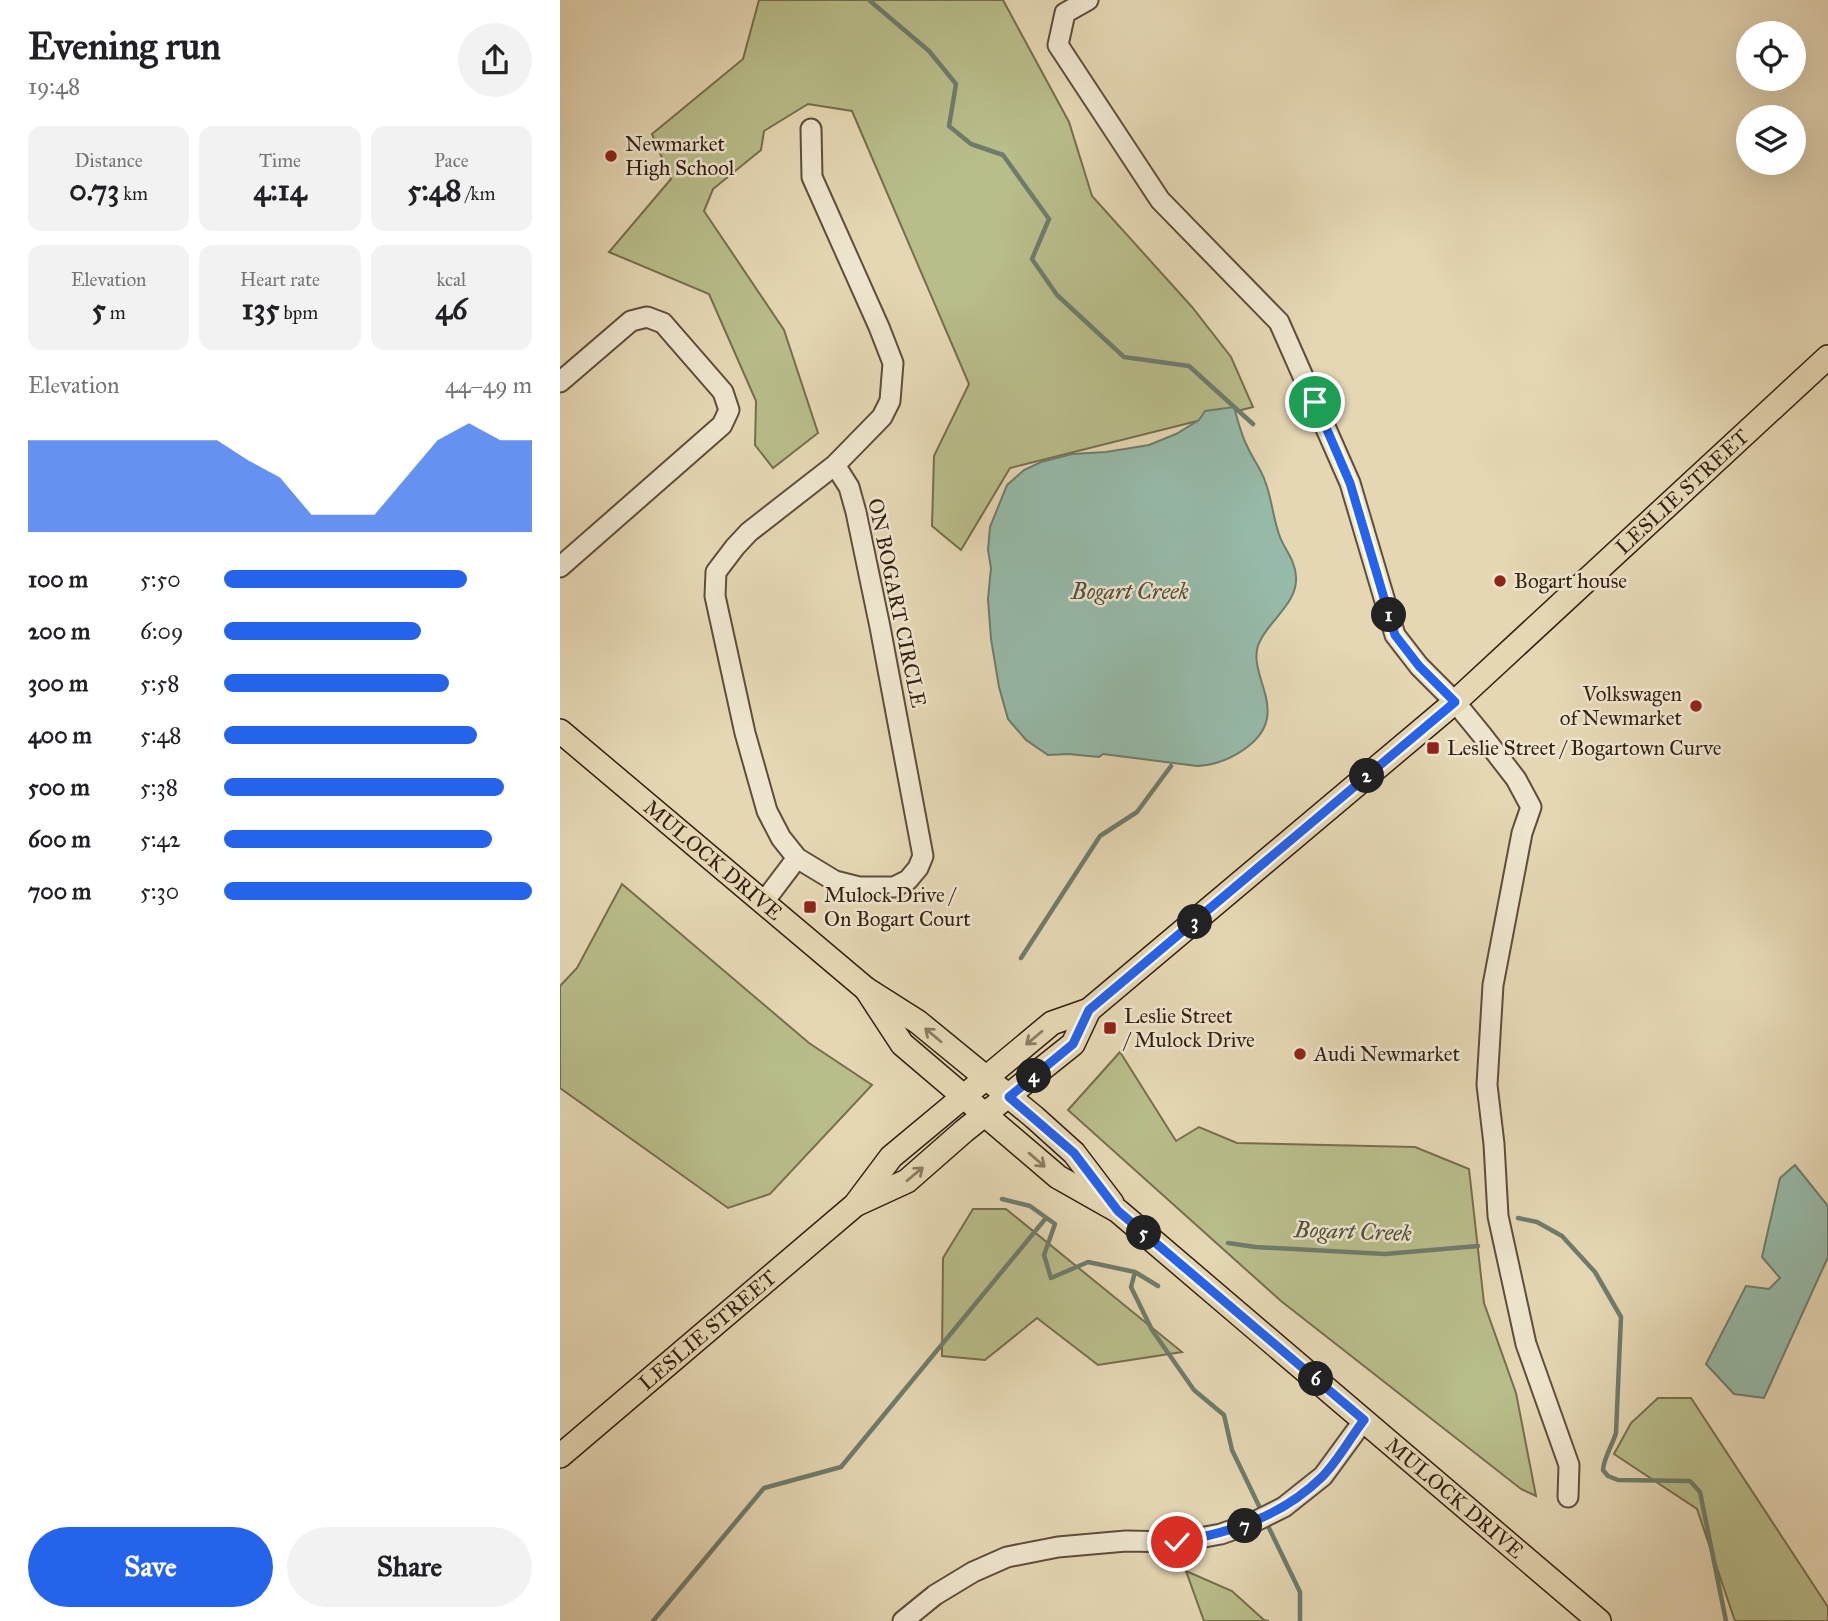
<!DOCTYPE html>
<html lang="en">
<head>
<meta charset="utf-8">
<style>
	:root { --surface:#fff; --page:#f2f2f2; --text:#202124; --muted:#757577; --accent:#2563eb }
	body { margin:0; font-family:"IM FELL Great Primer",serif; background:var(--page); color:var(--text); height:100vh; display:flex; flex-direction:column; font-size:26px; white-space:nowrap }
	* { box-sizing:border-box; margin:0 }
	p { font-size:23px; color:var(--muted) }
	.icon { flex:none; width:38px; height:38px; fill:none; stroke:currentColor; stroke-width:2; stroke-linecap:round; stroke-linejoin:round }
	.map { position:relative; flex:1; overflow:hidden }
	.panel { display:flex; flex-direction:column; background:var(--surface); width:560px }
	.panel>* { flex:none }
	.buttons { position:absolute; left:1176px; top:21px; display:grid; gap:14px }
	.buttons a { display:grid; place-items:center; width:70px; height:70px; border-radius:50%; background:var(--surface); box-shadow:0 7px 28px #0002; font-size:35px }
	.pin { position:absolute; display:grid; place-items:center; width:60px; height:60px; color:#fff; margin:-30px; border:4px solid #fff; border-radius:50%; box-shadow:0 2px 7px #0007 }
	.km { position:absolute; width:35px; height:35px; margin:-18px; border-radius:50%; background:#222; color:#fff; font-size:19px; line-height:35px; text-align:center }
	.round { display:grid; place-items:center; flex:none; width:74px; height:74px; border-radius:37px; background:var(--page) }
	.head { display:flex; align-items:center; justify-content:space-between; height:119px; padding:0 28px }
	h1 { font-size:38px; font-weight:700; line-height:52px }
	.figures { display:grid; grid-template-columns:repeat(3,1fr); gap:10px; height:119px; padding:7px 28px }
	.figures div { display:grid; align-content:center; border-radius:14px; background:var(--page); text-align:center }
	.figures b { font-size:30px; font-weight:700 }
	.figures small { font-size:19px; font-weight:400 }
	.figures p { font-size:19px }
	.chart { height:196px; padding:14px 28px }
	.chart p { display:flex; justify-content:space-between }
	.chart svg { width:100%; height:126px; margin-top:7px; fill:var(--accent); opacity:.7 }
	.cta { display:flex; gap:14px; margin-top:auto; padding:14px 28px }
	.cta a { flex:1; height:80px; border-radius:42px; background:var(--accent); color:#fff; font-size:28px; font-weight:700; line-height:80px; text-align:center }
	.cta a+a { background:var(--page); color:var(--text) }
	ul { padding:0 28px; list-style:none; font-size:23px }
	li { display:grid; grid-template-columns:112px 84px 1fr; align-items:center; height:52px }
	li i { height:18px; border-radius:9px; background:var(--accent) }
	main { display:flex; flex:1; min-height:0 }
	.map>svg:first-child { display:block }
</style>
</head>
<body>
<main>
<section class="panel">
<div class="head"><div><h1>Evening run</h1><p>19:48</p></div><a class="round"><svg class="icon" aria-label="share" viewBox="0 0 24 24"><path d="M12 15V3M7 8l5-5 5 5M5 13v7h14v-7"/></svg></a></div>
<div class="figures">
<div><p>Distance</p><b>0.73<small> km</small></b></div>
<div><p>Time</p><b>4:14</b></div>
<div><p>Pace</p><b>5:48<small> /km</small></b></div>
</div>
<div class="figures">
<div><p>Elevation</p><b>5<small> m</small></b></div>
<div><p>Heart rate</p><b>135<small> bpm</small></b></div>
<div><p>kcal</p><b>46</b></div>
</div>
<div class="chart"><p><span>Elevation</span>44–49 m</p>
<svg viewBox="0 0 160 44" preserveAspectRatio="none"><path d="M0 44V12L10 12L20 12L30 12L40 12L50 12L60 12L70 19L80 25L90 38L100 38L110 38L120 25L130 12L140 6L150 12L160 12V44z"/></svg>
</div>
<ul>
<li><b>100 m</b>5:50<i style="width:79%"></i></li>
<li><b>200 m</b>6:09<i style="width:64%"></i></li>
<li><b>300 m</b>5:58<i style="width:73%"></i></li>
<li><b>400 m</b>5:48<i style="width:82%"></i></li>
<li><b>500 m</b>5:38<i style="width:91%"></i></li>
<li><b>600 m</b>5:42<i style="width:87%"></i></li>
<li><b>700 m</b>5:30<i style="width:100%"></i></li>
</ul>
<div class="cta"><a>Save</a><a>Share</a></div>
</section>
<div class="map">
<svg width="1268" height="1621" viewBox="0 0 1268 1621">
	<rect width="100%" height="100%" fill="#e5d7b4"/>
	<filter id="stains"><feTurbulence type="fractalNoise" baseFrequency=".00286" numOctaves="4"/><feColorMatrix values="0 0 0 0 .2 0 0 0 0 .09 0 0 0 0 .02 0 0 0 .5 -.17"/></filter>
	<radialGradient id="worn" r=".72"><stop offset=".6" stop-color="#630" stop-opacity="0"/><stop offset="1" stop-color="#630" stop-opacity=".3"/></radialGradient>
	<path fill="#b8bd8a" stroke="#766e4e" stroke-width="2" d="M199 0H443L509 122 532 196 632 307 671 357 693 407 450 468 401 550 372 526 374 456 409 384 292 111 248 104 204 131 201 150 153 189 144 211 224 330 258 433 213 468 195 445 196 401 149 294 49 252 111 179 92 134 183 59Z
		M62 884 249 1043 312 1085 210 1194 168 1208 0 1088V986L17 968Z
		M560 1052 616 1141 639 1127 677 1143 855 1147 909 1169 924 1303 956 1393 976 1496 961 1489 721 1301 508 1110Z
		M413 1209H446L622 1352 538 1365 477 1318 425 1360 382 1356 383 1258Z
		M1098 1398H1131L1268 1607V1621H1175L1137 1509 1054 1454 1071 1423Z
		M626 1571 672 1591 704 1620 709 1621H644Z"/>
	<path fill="#96baa9" stroke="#6e7c6c" stroke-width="2" d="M674 407C678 421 681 435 688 448 693 459 701 469 705 481 712 499 713 519 720 537 725 550 736 562 736 577 738 602 710 620 700 641 683 674 735 712 686 748 670 760 655 765 637 766L543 754 539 757 508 754 488 755 466 740 448 719 439 687 431 639 428 599 431 568 428 550 430 527 447 485 464 470 481 462 512 454 546 452 589 445 616 434 639 420 645 411Z
		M1235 1165 1268 1206V1257L1204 1398 1174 1394 1146 1364 1186 1286 1209 1289 1220 1278 1202 1257 1220 1178Z"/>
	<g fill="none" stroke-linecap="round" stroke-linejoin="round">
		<path stroke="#6e7c6c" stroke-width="4.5" d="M309 0 369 51 396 84 389 126 411 144 443 155 489 219 472 259 497 295 564 357 629 366 693 424
			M461 958 540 836 577 812 611 766
			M442 1199 470 1206 495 1224 484 1255 491 1278 528 1262 575 1272 598 1286
			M958 1218 977 1222 1002 1236 1035 1272 1061 1317 1056 1433C1052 1446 1044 1457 1043 1470L1048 1476 1058 1480 1130 1481 1140 1492 1166 1621
			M668 1243 695 1247 825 1254 918 1246
			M575 1272 571 1287 592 1330 634 1390 664 1415 672 1450 699 1506
			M709 1528 740 1592V1621
			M93 1621 204 1488 281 1467 486 1218"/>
		<g stroke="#604d3a" stroke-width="23">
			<path id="minor" d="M505 13 498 45 600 200 719 322 790 483 835 635 859 666 895 702 922 735 956 779 971 807 962 833 933 985 927 1085 934 1144 938 1216 966 1344 1009 1465 1008 1497
				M505 13 528 0
				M251 129 252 177 319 327 333 363 330 401 322 417 275 465 189 532 175 547 156 572 155 596 185 733 207 811 221 838 237 858 275 881 299 887H334L348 880 358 868 363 856 320 627 296 512 289 487 275 465
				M0 382 71 321 87 317 103 323 163 392 169 410 162 425 0 567
				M203 903 237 858
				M343 1621 375 1595 413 1572 447 1557 498 1547 566 1541 617 1542 661 1534 692 1523 724 1507 763 1476 804 1420"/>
		</g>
		<g stroke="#331f11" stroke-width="26">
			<g id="major">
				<path id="s1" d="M0 731 306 989 358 1022 474 1117 514 1153 552 1203"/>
				<path id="s2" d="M306 989 342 1044 498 1177 558 1211 1039 1621"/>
				<path d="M297 1204 347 1181 404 1131 513 1044 529 1010"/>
				<path id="s3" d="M0 1456 295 1205 331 1157 492 1023 529 1010 895 702 1268 357"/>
			</g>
		</g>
		<use href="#minor" stroke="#eee5ce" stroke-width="19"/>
		<use href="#major" stroke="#e5d7b4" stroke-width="23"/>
	</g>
	<defs><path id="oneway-shaft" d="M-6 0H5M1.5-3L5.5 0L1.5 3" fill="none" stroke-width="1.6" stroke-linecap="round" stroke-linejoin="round" transform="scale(1.75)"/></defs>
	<g stroke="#8c7b62">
		<use href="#oneway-shaft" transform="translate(373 1035) rotate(-140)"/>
		<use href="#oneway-shaft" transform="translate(474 1038) rotate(140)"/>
		<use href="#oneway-shaft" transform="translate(477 1160) rotate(41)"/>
		<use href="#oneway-shaft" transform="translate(355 1174) rotate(-40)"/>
	</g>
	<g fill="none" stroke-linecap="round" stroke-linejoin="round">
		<g stroke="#fff" stroke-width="14">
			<path id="route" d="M617 1542C672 1532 721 1517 762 1477 778 1461 790 1438 804 1420L558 1211 514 1153 449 1097 513 1044 529 1010 895 702 859 666 835 635 790 483 755 402"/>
		</g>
		<use href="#route" stroke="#2563eb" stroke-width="9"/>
	</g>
	<g fill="#8f2418" stroke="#eee5ce" stroke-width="2.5">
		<circle cx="51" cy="156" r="7"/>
		<circle cx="940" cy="581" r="7"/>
		<circle cx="1136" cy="706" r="7"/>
		<rect x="866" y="741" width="14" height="14" rx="3.5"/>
		<rect x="243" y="900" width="14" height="14" rx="3.5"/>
		<rect x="543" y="1021" width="14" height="14" rx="3.5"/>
		<circle cx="740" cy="1054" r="7"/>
	</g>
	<g text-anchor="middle" stroke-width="5" stroke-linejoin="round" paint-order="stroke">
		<g font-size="21" fill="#331f11" stroke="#eee5ce" text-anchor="start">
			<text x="65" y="151">Newmarket<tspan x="65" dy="24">High School</tspan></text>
			<text x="954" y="588">Bogart house</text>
			<text x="1122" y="701" text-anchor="end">Volkswagen<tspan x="1122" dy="24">of Newmarket</tspan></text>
			<text x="887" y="755">Leslie Street / Bogartown Curve</text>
			<text x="264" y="902">Mulock Drive /<tspan x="264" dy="24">On Bogart Court</tspan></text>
			<text x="564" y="1023">Leslie Street<tspan x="564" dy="24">/ Mulock Drive</tspan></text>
			<text x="754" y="1061">Audi Newmarket</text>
		</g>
		<g font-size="21" fill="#331f11" stroke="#eee5ce">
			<text dy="7" stroke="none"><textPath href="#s3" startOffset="1484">LESLIE STREET</textPath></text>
			<text transform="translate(337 603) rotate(78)" y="7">ON BOGART CIRCLE</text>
			<text dy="7" stroke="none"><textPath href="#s1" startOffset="200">MULOCK DRIVE</textPath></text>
			<text dy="7" stroke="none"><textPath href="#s3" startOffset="194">LESLIE STREET</textPath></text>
			<text dy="7" stroke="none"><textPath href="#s2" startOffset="782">MULOCK DRIVE</textPath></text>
		</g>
		<g font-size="23" font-style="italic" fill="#514e3f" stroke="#eee5ce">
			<text x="570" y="599">Bogart Creek</text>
			<text transform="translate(793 1231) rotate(2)" y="8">Bogart Creek</text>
		</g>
	</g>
	<rect width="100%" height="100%" filter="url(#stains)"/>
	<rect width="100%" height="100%" fill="url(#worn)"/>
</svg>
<div class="buttons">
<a><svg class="icon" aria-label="locate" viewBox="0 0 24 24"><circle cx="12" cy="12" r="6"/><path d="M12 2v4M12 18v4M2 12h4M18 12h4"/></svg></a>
<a><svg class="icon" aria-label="layers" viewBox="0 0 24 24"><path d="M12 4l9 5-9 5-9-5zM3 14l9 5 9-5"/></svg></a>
</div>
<div class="pin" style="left:755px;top:402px;background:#1e9e55"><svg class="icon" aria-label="arrive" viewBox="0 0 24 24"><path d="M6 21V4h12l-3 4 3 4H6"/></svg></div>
<div class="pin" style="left:617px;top:1542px;background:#d93025"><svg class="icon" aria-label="check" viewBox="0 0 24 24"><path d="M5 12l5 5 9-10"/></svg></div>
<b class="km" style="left:829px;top:615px">1</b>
<b class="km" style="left:807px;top:776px">2</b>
<b class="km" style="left:635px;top:922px">3</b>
<b class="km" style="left:474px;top:1076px">4</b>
<b class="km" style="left:584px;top:1233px">5</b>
<b class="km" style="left:756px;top:1379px">6</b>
<b class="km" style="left:685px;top:1526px">7</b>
</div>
</main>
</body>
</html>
